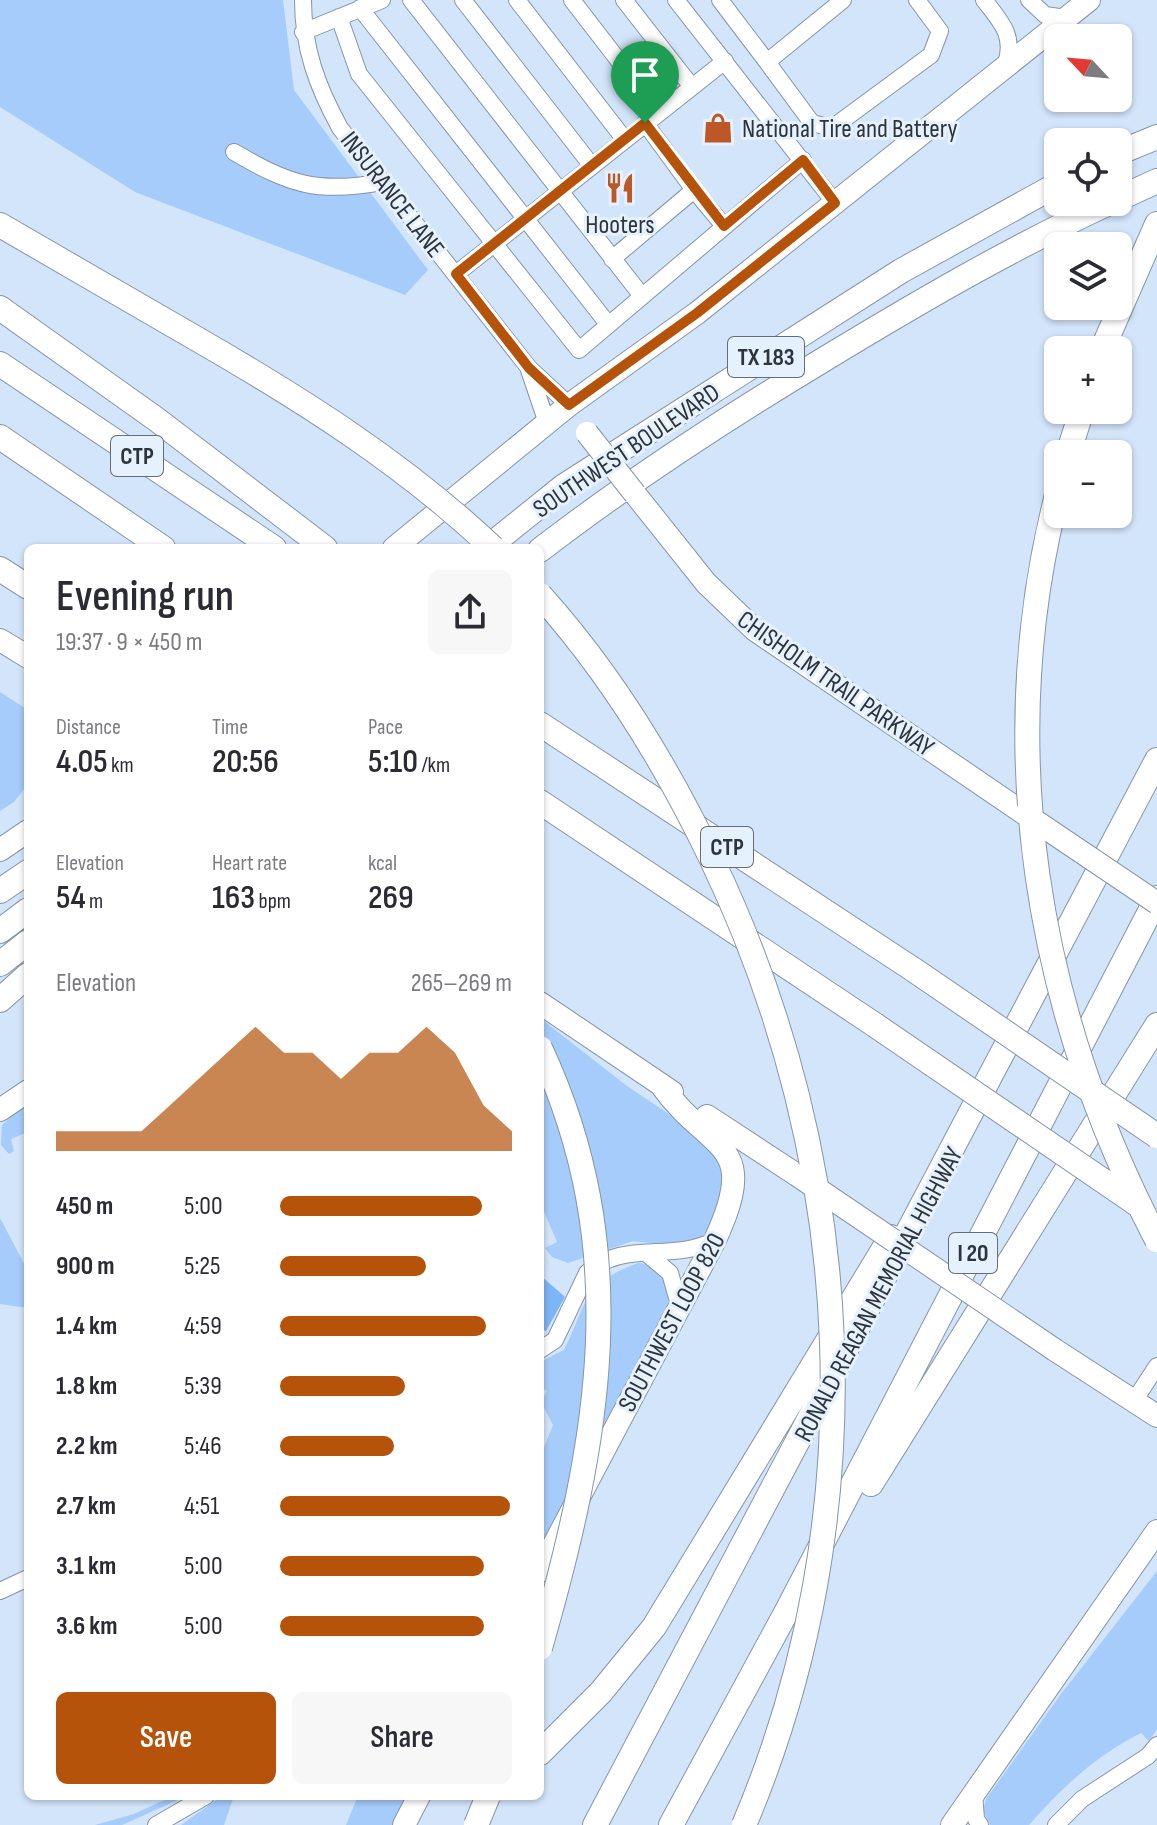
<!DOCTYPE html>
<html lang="en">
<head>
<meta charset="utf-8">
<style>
	:root { --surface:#fff; --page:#f7f7f7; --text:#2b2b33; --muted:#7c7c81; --accent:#b45309 }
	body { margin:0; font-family:"Sofia Sans Condensed",sans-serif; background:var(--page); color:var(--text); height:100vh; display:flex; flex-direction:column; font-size:30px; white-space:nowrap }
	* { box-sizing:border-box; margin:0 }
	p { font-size:26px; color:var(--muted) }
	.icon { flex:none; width:44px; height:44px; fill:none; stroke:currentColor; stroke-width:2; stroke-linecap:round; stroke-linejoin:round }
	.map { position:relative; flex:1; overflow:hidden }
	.panel { position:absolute; left:24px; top:544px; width:520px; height:1256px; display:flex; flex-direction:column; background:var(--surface); border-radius:12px; box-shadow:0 2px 6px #0004 }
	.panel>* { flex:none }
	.needle { width:52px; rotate:296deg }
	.fabs { position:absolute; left:1044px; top:24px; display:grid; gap:16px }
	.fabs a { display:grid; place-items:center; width:88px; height:88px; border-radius:12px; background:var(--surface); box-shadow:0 2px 6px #0004; font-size:40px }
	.pin { position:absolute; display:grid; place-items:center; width:68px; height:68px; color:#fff; margin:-82px -34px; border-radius:50% 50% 50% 0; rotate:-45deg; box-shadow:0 0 8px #0007 }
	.pin .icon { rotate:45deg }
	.round { display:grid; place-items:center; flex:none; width:84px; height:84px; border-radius:12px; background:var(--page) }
	.overview { display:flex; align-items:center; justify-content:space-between; height:136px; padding:0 32px }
	h1 { font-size:44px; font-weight:600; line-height:60px }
	.metrics { display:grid; grid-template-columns:repeat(3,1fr); gap:12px; height:136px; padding:8px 32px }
	.metrics div { display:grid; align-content:center }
	.metrics b { font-size:34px; font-weight:600 }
	.metrics small { font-size:22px; font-weight:400 }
	.metrics p { font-size:22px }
	.chart { height:224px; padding:16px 32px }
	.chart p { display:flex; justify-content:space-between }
	.chart svg { width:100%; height:144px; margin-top:8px; fill:var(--accent); opacity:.7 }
	.primary-button { display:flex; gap:16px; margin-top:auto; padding:16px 32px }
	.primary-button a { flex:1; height:92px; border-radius:12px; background:var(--accent); color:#fff; font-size:32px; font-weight:600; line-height:92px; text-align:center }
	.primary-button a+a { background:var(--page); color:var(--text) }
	ul { padding:0 32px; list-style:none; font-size:26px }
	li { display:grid; grid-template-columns:128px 96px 1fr; align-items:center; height:60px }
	li i { height:20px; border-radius:10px; background:var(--accent) }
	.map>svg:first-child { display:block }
</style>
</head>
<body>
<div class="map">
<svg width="1157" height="1825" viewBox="0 0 1157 1825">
	<rect width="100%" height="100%" fill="#d3e5fa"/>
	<path fill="#a5ccfa" d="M0 0H283L294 90 428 270 405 295 135 192 0 107Z
		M0 692 28 710V784L14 802 0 811Z
		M540 1018 627 1086 709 1141 727 1178 709 1229 699 1239 665 1245 633 1241 568 1263 552 1257 545 1248 557 1242 540 1202Z
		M28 1102V1132L11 1139 14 1151 9 1154 1 1145 2 1125Z
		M0 1218 28 1271V1308L0 1304Z
		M638 1263C660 1264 669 1283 668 1303L540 1546V1457L553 1425 541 1402 547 1391 540 1387V1362L564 1350C589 1301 580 1285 638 1263Z
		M1157 1571V1729L1149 1741 1141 1733C1096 1756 1062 1787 1029 1825H990L983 1810 986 1799 1061 1694Z
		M173 1796H187L122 1825H95L134 1814Z
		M222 1796H234L224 1825H181Z
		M358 1796H407L392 1825H346Z"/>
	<path fill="#7db5f6" d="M540 1275 565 1297 546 1331 540 1329 544 1322 540 1313Z"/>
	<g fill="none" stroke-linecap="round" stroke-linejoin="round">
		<g stroke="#8595a9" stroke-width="18">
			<path id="minor" d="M303 0C303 48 317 86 340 128L529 368 569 405
				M411 0 642 296
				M463 0 592 166
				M517 0 625 140
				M572 0 659 113
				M624 0 692 87
				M676 0 835 203
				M720 0 767 62
				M843 0 767 62 812 123 832 128 931 55 940 31 917 0
				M984 0C1001 22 1015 35 1006 64
				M1029 0 1045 15 1066 18
				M360 8 608 324
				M339 17 359 74 579 350 803 160
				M303 32 382 0
				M645 123 694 190
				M234 152C290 185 318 194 383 182
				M612 259 694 190 724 226
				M456 274 725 61
				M529 370 547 423
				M646 1253 670 1273 680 1308
				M540 1350 555 1340 587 1273C624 1239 672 1263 715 1240
				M1134 1401 1157 1366
				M0 1591 28 1578
				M974 1793 976 1819 980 1825
				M156 1825 206 1796
				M1056 1825 1082 1799 1148 1756 1157 1745"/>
		</g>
		<g stroke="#8595a9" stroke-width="24">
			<path id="major" d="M635 494 706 583 755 630 1025 814
				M394 548 569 405 697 313 1089 0
				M0 640 28 657
				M0 850 28 831
				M540 1003 672 1092
				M0 1110 28 1091
				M707 1116 797 1175
				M1055 1350 1157 1416
				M540 1571 715 1240C762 1139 709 1153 661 1085
				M404 1825 419 1796
				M952 1825 1157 1531"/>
		</g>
		<g stroke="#8595a9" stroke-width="26">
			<path id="highway" d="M1118 153 1157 137
				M1118 199 1157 181
				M0 225 197 339
				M0 308 156 419 325 548
				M1102 350 1157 224
				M0 364 274 548
				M0 437 163 548
				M1068 454 1082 410
				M487 548 564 486 901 271 1058 184
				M540 550C631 480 725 419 823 360 917 303 1011 248 1111 202
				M0 569 28 587
				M540 724 914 970
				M540 802 875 1025
				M0 891 28 872
				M0 931 28 910
				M0 964 28 942
				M0 1000 28 975
				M871 1484 1157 1025
				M540 1753 601 1692 654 1627 891 1237
				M595 1825 1157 760
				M671 1825 788 1609 1157 898"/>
		</g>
		<use href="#minor" stroke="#fff" stroke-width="16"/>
		<use href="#major" stroke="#fff" stroke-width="22"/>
		<use href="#highway" stroke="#fff" stroke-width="24"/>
		<g stroke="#8595a9" stroke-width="24" stroke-linecap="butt">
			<path id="major-bridge" d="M587 433 635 494
				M1025 814 1157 903
				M797 1175 1055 1350"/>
		</g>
		<g stroke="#8595a9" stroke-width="26" stroke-linecap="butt">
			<path id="highway-bridge" d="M197 339C303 400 404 464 493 548
				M1058 491C992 747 1036 1008 1157 1240
				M540 595C612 675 666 764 712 860 857 1162 876 1514 744 1825
				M914 970 1157 1136
				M875 1025 1137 1204
				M540 1048C635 1251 599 1442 540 1648
				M476 1825 488 1796"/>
		</g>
		<use href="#major-bridge" stroke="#fff" stroke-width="22"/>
		<use href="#highway-bridge" stroke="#fff" stroke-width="24"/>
	</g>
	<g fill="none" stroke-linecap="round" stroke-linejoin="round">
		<g stroke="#fff" stroke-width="16">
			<path id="route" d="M645 123 724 226 803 160 835 203 697 313 569 405 529 368 456 274Z"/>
		</g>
		<use href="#route" stroke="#b45309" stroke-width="10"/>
	</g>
	<defs>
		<g id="shop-bare" transform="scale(2.4)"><path d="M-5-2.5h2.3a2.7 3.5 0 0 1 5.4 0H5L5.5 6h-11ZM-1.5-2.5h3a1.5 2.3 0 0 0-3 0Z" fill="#bc5728" stroke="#e6f1fe" stroke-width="2.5" paint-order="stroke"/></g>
		<g id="restaurant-bare" transform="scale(2.4)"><path d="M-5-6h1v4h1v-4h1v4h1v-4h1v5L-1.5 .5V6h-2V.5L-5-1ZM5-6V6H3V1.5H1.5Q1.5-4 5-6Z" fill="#bc5728" stroke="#e6f1fe" stroke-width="2.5" paint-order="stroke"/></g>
	</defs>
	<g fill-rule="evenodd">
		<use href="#shop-bare" x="718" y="128"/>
		<use href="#restaurant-bare" x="620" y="188"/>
	</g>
	<g text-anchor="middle" stroke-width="6" stroke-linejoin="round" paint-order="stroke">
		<g fill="#e6f1fe" stroke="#656d76" stroke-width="2">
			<rect x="728" y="337" width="76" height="40" rx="6"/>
			<rect x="111" y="436" width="52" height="40" rx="6"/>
			<rect x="701" y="827" width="52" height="40" rx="6"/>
			<rect x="949" y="1233" width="48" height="40" rx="6"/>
		</g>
		<g font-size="24" font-weight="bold" fill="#2e343c">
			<text x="766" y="365">TX 183</text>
			<text x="137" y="464">CTP</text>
			<text x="727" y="855">CTP</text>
			<text x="973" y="1261">I 20</text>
		</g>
		<g font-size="26" fill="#2e343c" stroke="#e6f1fe" text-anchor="start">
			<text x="742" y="137">National Tire and Battery</text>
			<text x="620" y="233" text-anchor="middle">Hooters</text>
		</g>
		<g font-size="26" fill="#2e343c" stroke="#e6f1fe">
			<text transform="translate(393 194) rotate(52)" y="9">INSURANCE LANE</text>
			<text transform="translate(626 450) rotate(-34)" y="9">SOUTHWEST BOULEVARD</text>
			<text transform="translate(836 683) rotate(35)" y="9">CHISHOLM TRAIL PARKWAY</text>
			<text transform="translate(878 1294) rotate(-62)" y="9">RONALD REAGAN MEMORIAL HIGHWAY</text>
			<text transform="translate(671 1322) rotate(-62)" y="9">SOUTHWEST LOOP 820</text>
		</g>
	</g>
</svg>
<div class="fabs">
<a><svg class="needle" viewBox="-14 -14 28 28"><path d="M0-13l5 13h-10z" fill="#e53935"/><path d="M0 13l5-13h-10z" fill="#7c7c81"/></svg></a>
<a><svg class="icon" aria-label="locate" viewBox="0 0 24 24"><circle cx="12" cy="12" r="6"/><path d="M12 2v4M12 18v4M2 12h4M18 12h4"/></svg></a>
<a><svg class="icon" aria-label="layers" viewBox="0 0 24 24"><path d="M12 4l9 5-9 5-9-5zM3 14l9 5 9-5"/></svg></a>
<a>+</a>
<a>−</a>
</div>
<div class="pin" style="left:645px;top:123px;background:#1e9e55"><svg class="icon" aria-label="arrive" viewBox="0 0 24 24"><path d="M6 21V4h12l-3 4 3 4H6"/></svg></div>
<section class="panel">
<div class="overview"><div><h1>Evening run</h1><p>19:37 · 9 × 450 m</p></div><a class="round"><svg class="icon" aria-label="share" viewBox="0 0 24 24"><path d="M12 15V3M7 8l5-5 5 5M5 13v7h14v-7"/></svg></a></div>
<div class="metrics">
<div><p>Distance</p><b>4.05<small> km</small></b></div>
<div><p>Time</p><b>20:56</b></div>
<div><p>Pace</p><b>5:10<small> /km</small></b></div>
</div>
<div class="metrics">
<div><p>Elevation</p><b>54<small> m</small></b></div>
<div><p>Heart rate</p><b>163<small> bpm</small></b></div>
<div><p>kcal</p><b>269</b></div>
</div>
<div class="chart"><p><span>Elevation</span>265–269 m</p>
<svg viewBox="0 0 160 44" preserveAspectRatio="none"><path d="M0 44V38L10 38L20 38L30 38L40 30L50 22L60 14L70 6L80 14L90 14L100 22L110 14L120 14L130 6L140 14L150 30L160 38V44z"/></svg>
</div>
<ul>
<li><b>450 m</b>5:00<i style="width:87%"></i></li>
<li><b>900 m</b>5:25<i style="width:63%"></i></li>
<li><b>1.4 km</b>4:59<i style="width:89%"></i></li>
<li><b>1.8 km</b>5:39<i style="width:54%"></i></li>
<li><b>2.2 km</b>5:46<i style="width:49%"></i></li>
<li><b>2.7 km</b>4:51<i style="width:99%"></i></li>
<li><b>3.1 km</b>5:00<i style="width:88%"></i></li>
<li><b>3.6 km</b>5:00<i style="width:88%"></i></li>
</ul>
<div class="primary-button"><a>Save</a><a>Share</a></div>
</section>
</div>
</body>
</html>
